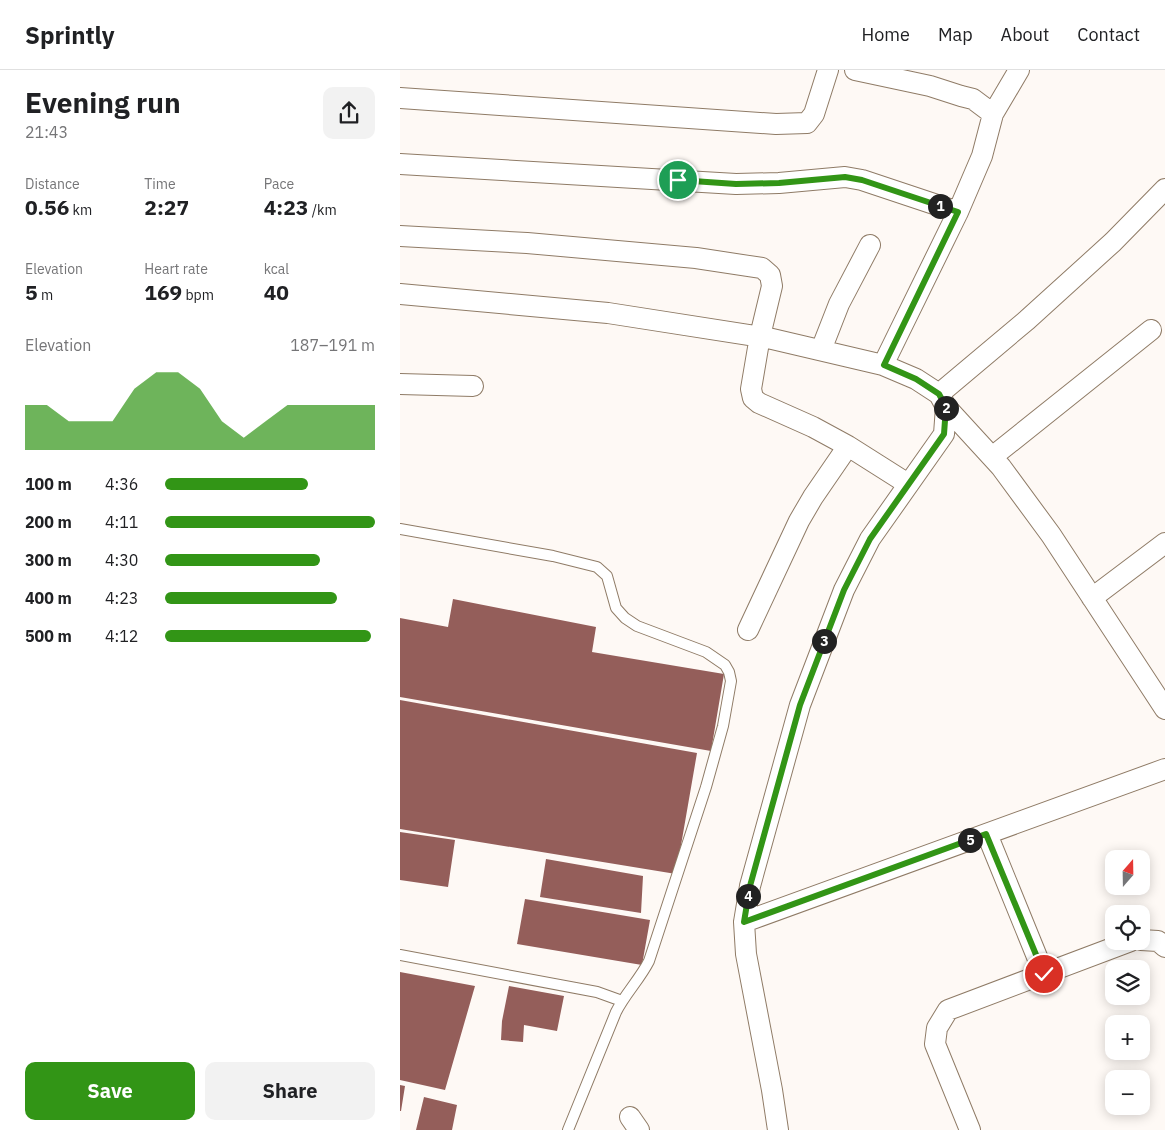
<!DOCTYPE html>
<html lang="en">
<head>
<meta charset="utf-8">
<style>
	:root { --surface:#fff; --page:#f2f2f2; --text:#202124; --muted:#757577; --line:#e0e0e0; --accent:#329516 }
	body { margin:0; font-family:"IBM Plex Sans",sans-serif; background:var(--page); color:var(--text); height:100vh; display:flex; flex-direction:column; font-size:19px; white-space:nowrap }
	* { box-sizing:border-box; margin:0 }
	p { font-size:16px; color:var(--muted) }
	.icon { flex:none; width:28px; height:28px; fill:none; stroke:currentColor; stroke-width:2; stroke-linecap:round; stroke-linejoin:round }
	.map { position:relative; flex:1; overflow:hidden }
	.panel { display:flex; flex-direction:column; background:var(--surface); width:400px }
	.panel>* { flex:none }
	.needle { width:32px; rotate:20deg }
	.buttons { position:absolute; left:705px; top:780px; display:grid; gap:10px }
	.buttons a { display:grid; place-items:center; width:45px; height:45px; border-radius:10px; background:var(--surface); box-shadow:0 2px 12px #0003; font-size:25px }
	.pin { position:absolute; display:grid; place-items:center; width:42px; height:42px; color:#fff; margin:-21px; border:2px solid #fff; border-radius:50%; box-shadow:0 1px 5px #0007 }
	.km { position:absolute; width:25px; height:25px; margin:-12px; border-radius:50%; background:#222; color:#fff; font-size:14px; line-height:25px; text-align:center }
	.round { display:grid; place-items:center; flex:none; width:52px; height:52px; border-radius:10px; background:var(--page) }
	.head { display:flex; align-items:center; justify-content:space-between; height:85px; padding:0 25px }
	h1 { font-size:28px; font-weight:700; line-height:38px }
	.metrics { display:grid; grid-template-columns:repeat(3,1fr); gap:8px; height:85px; padding:5px 25px }
	.metrics div { display:grid; align-content:center }
	.metrics b { font-size:21px; font-weight:700 }
	.metrics small { font-size:14px; font-weight:400 }
	.metrics p { font-size:14px }
	.chart { height:140px; padding:10px 25px }
	.chart p { display:flex; justify-content:space-between }
	.chart svg { width:100%; height:90px; margin-top:5px; fill:var(--accent); opacity:.7 }
	.cta { display:flex; gap:10px; margin-top:auto; padding:10px 25px }
	.cta a { flex:1; height:58px; border-radius:10px; background:var(--accent); color:#fff; font-size:20px; font-weight:700; line-height:58px; text-align:center }
	.cta a+a { background:var(--page); color:var(--text) }
	ul { padding:0 25px; list-style:none; font-size:16px }
	li { display:grid; grid-template-columns:80px 60px 1fr; align-items:center; height:38px }
	li i { height:12px; border-radius:6px; background:var(--accent) }
	header { display:flex; align-items:center; gap:30px; box-sizing:border-box; height:70px; padding:0 25px; background:var(--surface); border-bottom:1px solid var(--line) }
	header strong { font-size:24px }
	nav { display:flex; gap:28px; margin-inline-start:auto; font-size:18px }
	main { display:flex; flex:1; min-height:0 }
	.map>svg:first-child { display:block }
</style>
</head>
<body>
<header>
<strong>Sprintly</strong>
<nav><a>Home</a><a>Map</a><a>About</a><a>Contact</a></nav>
</header>
<main>
<section class="panel">
<div class="head"><div><h1>Evening run</h1><p>21:43</p></div><a class="round"><svg class="icon" aria-label="share" viewBox="0 0 24 24"><path d="M12 15V3M7 8l5-5 5 5M5 13v7h14v-7"/></svg></a></div>
<div class="metrics">
<div><p>Distance</p><b>0.56<small> km</small></b></div>
<div><p>Time</p><b>2:27</b></div>
<div><p>Pace</p><b>4:23<small> /km</small></b></div>
</div>
<div class="metrics">
<div><p>Elevation</p><b>5<small> m</small></b></div>
<div><p>Heart rate</p><b>169<small> bpm</small></b></div>
<div><p>kcal</p><b>40</b></div>
</div>
<div class="chart"><p><span>Elevation</span>187–191 m</p>
<svg viewBox="0 0 160 44" preserveAspectRatio="none"><path d="M0 44V22L10 22L20 30L30 30L40 30L50 14L60 6L70 6L80 14L90 30L100 38L110 30L120 22L130 22L140 22L150 22L160 22V44z"/></svg>
</div>
<ul>
<li><b>100 m</b>4:36<i style="width:68%"></i></li>
<li><b>200 m</b>4:11<i style="width:100%"></i></li>
<li><b>300 m</b>4:30<i style="width:74%"></i></li>
<li><b>400 m</b>4:23<i style="width:82%"></i></li>
<li><b>500 m</b>4:12<i style="width:98%"></i></li>
</ul>
<div class="cta"><a>Save</a><a>Share</a></div>
</section>
<div class="map">
<svg width="765" height="1060" viewBox="0 0 765 1060">
	<rect width="100%" height="100%" fill="#fef9f5"/>
	<path fill="#945e5a" d="M53 529 196 557 192 582 324 604 311 681 0 627V548L48 557Z
		M0 630 297 683 276 804 0 759Z
		M0 762 55 770 48 817 0 810Z
		M146 789 243 806 241 843 140 827Z
		M125 829 250 850 242 895 117 874Z
		M0 902 75 916 45 1020 0 1010Z
		M109 916 164 926 157 961 124 955 123 972 101 970 102 951Z
		M0 1015 5 1016 1 1041H0Z
		M24 1027 57 1035 52 1060H16Z"/>
	<g fill="none" stroke-linecap="round" stroke-linejoin="round">
		<g stroke="#8f7b66" stroke-width="12">
			<path id="lane" d="M0 459 153 486 197 497 207 506 216 538 225 548 237 556 306 582 325 595 329 602 331 611 323 656 306 717 249 891C240 909 225 924 216 942L168 1060
				M0 885 197 922 222 931"/>
		</g>
		<g stroke="#8f7b66" stroke-width="22">
			<path id="street" d="M455 0 530 16 561 26 573 29 593 44 582 86 558 142 483 295
				M0 28 376 54 407 53 414 44 428 0
				M593 44 619 0
				M0 94 336 114 379 113 445 107 462 110 558 142
				M0 166 127 173 296 188 362 198 370 205 372 216 360 266 351 319 353 328 359 333 413 357 448 376 508 414
				M0 224 208 243 368 268 483 295 516 309 539 324 546 337 544 364 470 469 444 520 400 635 350 816 344 852 346 884 372 1020 378 1060
				M421 280 439 234 470 175
				M0 314 73 316
				M539 324 627 250 713 172 765 119
				M546 337 601 397 651 465 765 639
				M592 387 751 260
				M692 528 765 473
				M348 560 399 451 413 427 448 376
				M587 764 644 904
				M344 852 765 699
				M741 870 758 871 765 877
				M230 1047 239 1060
				M570 1060 535 974 537 958 548 940 731 871"/>
		</g>
		<use href="#lane" stroke="#fff" stroke-width="10"/>
		<use href="#street" stroke="#fff" stroke-width="20"/>
	</g>
	<g fill="none" stroke-linecap="round" stroke-linejoin="round">
		<g stroke="#fff" stroke-width="10">
			<path id="route" d="M278 110 336 114 379 113 445 107 462 110 558 142 484 295 516 309 539 324 546 337 544 364 470 469 444 520 400 635 350 816 344 852 586 764 644 904"/>
		</g>
		<use href="#route" stroke="#329516" stroke-width="6"/>
	</g>
</svg>
<div class="buttons">
<a><svg class="needle" viewBox="-14 -14 28 28"><path d="M0-13l5 13h-10z" fill="#e53935"/><path d="M0 13l5-13h-10z" fill="#757577"/></svg></a>
<a><svg class="icon" aria-label="locate" viewBox="0 0 24 24"><circle cx="12" cy="12" r="6"/><path d="M12 2v4M12 18v4M2 12h4M18 12h4"/></svg></a>
<a><svg class="icon" aria-label="layers" viewBox="0 0 24 24"><path d="M12 4l9 5-9 5-9-5zM3 14l9 5 9-5"/></svg></a>
<a>+</a>
<a>−</a>
</div>
<div class="pin" style="left:278px;top:110px;background:#1e9e55"><svg class="icon" aria-label="arrive" viewBox="0 0 24 24"><path d="M6 21V4h12l-3 4 3 4H6"/></svg></div>
<div class="pin" style="left:644px;top:904px;background:#d93025"><svg class="icon" aria-label="check" viewBox="0 0 24 24"><path d="M5 12l5 5 9-10"/></svg></div>
<b class="km" style="left:540px;top:136px">1</b>
<b class="km" style="left:546px;top:338px">2</b>
<b class="km" style="left:424px;top:571px">3</b>
<b class="km" style="left:348px;top:826px">4</b>
<b class="km" style="left:570px;top:770px">5</b>
</div>
</main>
</body>
</html>
